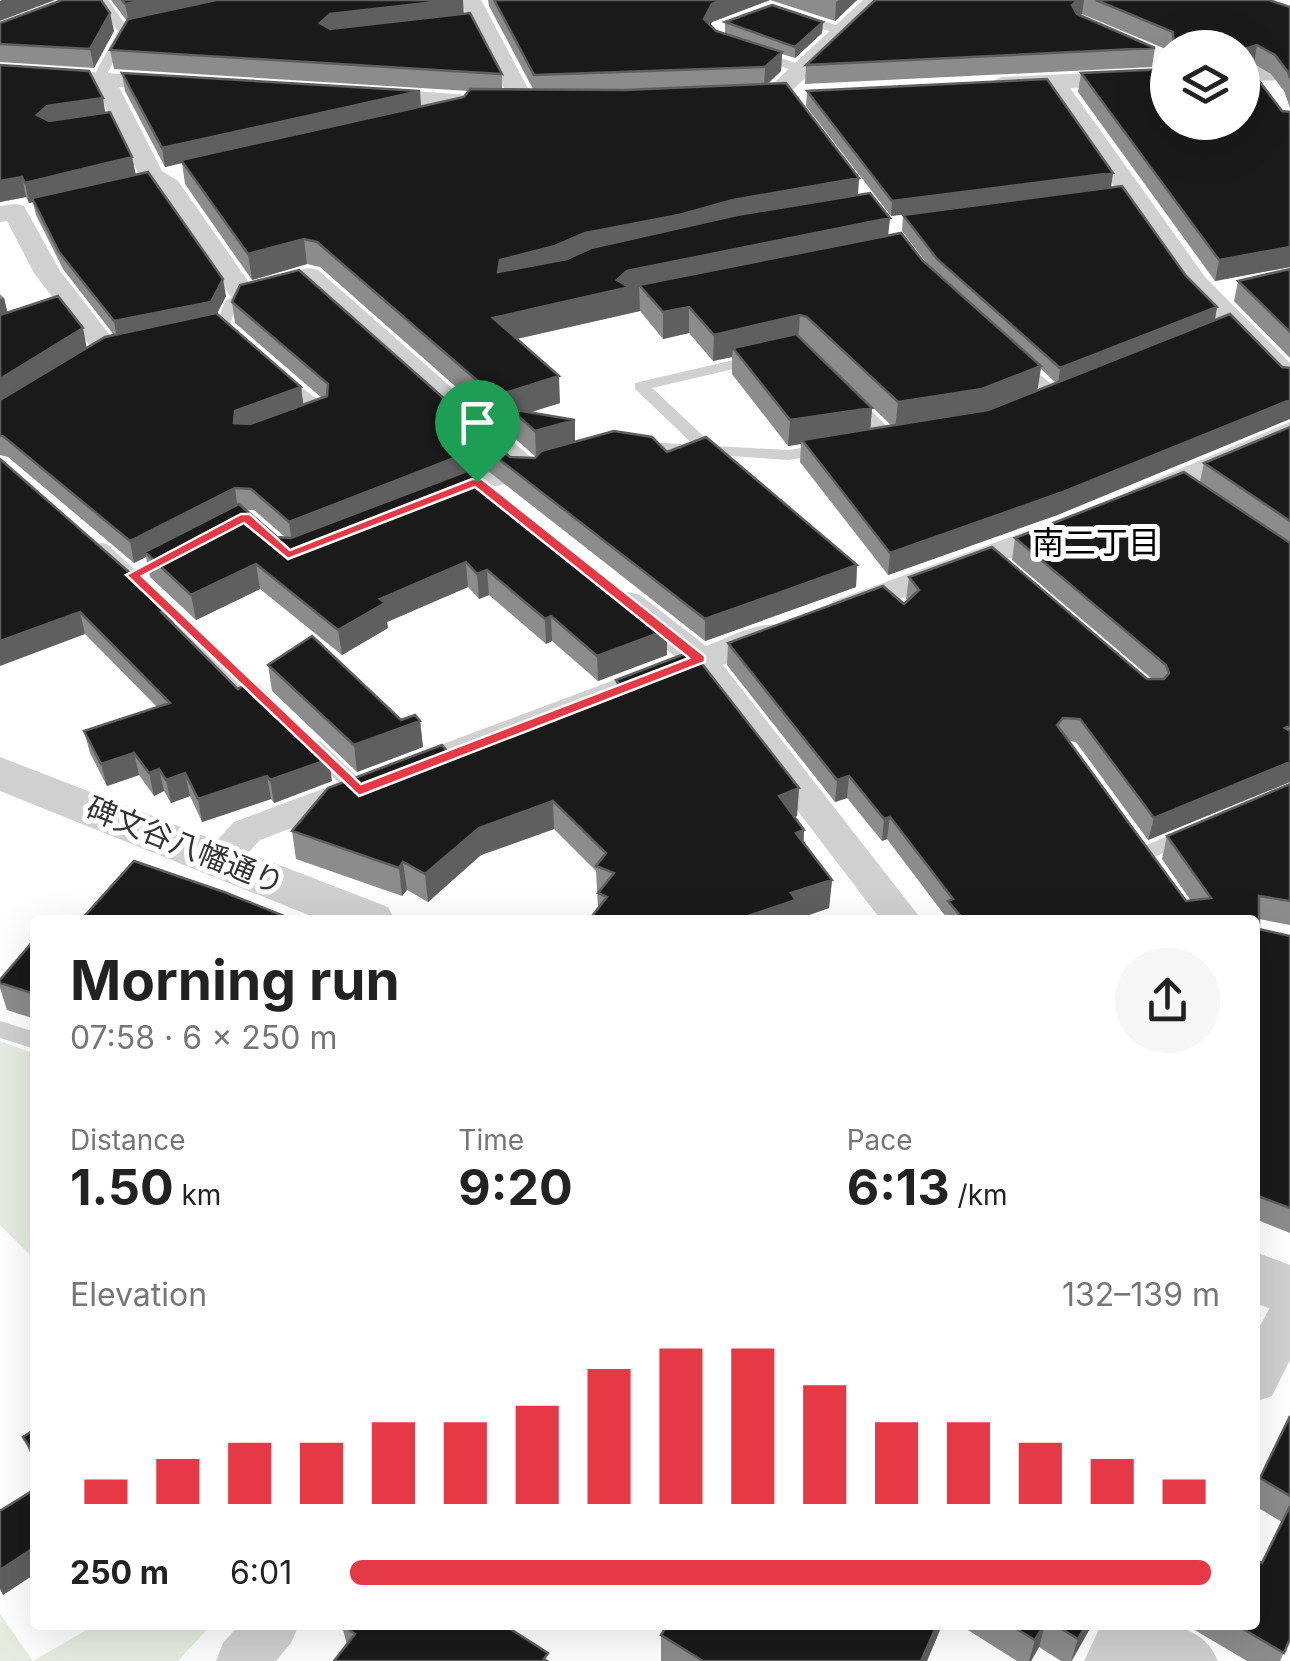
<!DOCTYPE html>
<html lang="en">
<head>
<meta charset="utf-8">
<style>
	:root { --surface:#fff; --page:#f6f6f6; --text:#222; --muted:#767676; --accent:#e63946 }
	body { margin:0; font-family:Inter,"Noto Sans JP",sans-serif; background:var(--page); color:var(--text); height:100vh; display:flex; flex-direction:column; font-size:38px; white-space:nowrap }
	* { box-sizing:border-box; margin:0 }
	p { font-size:32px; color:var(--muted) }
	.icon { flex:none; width:55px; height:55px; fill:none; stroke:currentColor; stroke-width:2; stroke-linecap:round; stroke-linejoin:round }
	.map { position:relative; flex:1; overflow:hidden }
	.panel { position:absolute; left:30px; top:915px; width:1230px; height:715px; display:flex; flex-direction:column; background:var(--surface); border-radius:10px; box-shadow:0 10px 40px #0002 }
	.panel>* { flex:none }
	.tools { position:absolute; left:1150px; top:30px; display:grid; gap:20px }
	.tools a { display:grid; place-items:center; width:110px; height:110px; border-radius:50%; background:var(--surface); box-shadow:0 10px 40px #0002; font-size:50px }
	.pin { position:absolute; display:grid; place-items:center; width:85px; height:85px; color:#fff; margin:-102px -42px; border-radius:50% 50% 50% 0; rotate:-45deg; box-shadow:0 0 10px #0007 }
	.pin .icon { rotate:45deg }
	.round { display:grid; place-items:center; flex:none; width:105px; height:105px; border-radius:52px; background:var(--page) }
	.summary { display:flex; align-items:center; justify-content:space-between; height:170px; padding:0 40px }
	h1 { font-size:55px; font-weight:700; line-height:75px }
	.stats { display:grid; grid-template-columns:repeat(3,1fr); gap:15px; height:170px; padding:10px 40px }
	.stats div { display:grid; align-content:center }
	.stats b { font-size:50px; font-weight:700 }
	.stats small { font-size:28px; font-weight:400 }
	.stats p { font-size:28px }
	.chart { height:280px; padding:20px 40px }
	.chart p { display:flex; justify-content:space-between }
	.chart svg { width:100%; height:180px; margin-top:10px; stroke:var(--accent); stroke-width:6 }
	ul { padding:0 40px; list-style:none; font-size:32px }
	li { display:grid; grid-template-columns:160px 120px 1fr; align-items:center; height:75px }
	li i { height:25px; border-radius:12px; background:var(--accent) }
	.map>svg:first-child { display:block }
</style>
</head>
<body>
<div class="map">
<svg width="1290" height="1661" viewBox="0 0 1290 1661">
	<rect width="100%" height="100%" fill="#fff"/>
	<path fill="#e6ecdf" d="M0 1041 35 1054V1260L0 1225Z
		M0 1614 33 1661 95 1625H211L178 1661H0Z"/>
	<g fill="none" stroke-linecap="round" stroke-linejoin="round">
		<path fill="#d0d0d0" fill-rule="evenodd" d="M96 0H108L130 31 108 72 109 79 103 83 97 79 96 72 118 31Z
			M796 12 845 28 847 31 841 35 792 19V13Z
			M756 50 805 66 807 69 801 73 752 57V51Z
			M243 290 250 294 237 306 228 328 199 332V326L217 322 225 301Z
			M759 354 767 359 764 362 652 388 714 446 789 450 827 444 835 449 833 452 789 460 630 449 628 446 636 441 694 445 635 389V383Z
			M1018 357 1060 391V397H1048L1013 365 1010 362Z
			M281 371 328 408V414L304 418V412L311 410 276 379 273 376Z
			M852 396 858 398 896 435V441H884L846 404 844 401Z
			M101 543 107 544 273 698 275 702 273 706H259L95 552 92 548 95 544Z
			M313 740 320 741 366 785 369 790 366 795H352L306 751 303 746 306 741Z
			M1187 828 1194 830 1197 835 1194 840 1142 862 1132 855 1135 850Z
			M0 1021 35 1032V1049L0 1038Z"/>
		<path fill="#d0d0d0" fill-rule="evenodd" d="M459 0H481L537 105 533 110H517L513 105Z
			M863 0H887L780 102H764L760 97 764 92Z
			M0 66 180 78 184 83 180 88 172 90 119 87 162 171 178 181 250 284 308 268 318 270 536 462 540 469 536 476 477 491 466 489 461 482 466 475 503 465 303 286 243 302 233 300 160 191 139 175 95 86 0 80Z
			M1290 66V80L1242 81V67Z
			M1168 70V84L1070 88 1205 277 1290 363V388L1280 385 1185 289 1047 89 1001 91 989 84 1001 77Z
			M372 88 496 97 508 104 496 111 364 100 360 95Z
			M15 204 24 206 60 271 120 348 116 354H96L34 273 7 221 0 222V206Z
			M1290 422V442L1155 503H1133L1128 496 1133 489Z
			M1060 519 1071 522 1076 529 1071 536 857 615 845 618 833 615 828 608 833 601Z
			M628 592 640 595 706 646C730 637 761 619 786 626L791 633 786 640 723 665 922 920H881L694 675 260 840C243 858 232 876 206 868L200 859 234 822 676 657 616 609 611 602 616 595Z
			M1290 1294V1360L1272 1396 1255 1402V1335L1274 1300Z
			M239 1625H299L291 1643 276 1661H216L223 1643Z
			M1101 1625C1144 1625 1199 1614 1218 1661H1084Z"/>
		<path fill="#d0d0d0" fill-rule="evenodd" d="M0 757 388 907 395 920H321L0 791Z
			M1255 1252 1290 1265V1316L1255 1303Z"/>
	</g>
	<path fill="#8c8c8c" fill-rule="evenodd" d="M111 0H463V14L502 74V89H533L489 6 488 0H857L835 21 770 0 712 22 710 25 716 31 725 34V22H823L822 33 795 58 782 54 781 71 768 84 859 178 858 195 890 218 888 235 928 265 902 231 903 215 985 204 891 216 806 106 807 91 1111 187 1186 276 1217 307 1215 320 1060 514 888 575 800 462 801 444 788 446 732 374V357L713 361 689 333 663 339 640 311 517 339 560 403 529 413 575 420V442L667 452 857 565 856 587 705 641 488 471H467L667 630V655L598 681 552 641 546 644 489 595 479 599 468 587 387 622 388 628 342 655 260 589 196 620 150 577 146 557 134 563 8 457 0 455V294L4 298 7 313 87 347 114 335 63 269 36 215 33 202 29 203 26 197 0 202V65L105 113 132 157 136 175 226 296 217 314 301 387 303 405 322 398 235 323 232 302 510 457H536L511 435 510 418 497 423 320 267 307 264 252 280 185 184 182 163 165 167 125 91 122 73 420 91 421 107 464 97 469 91 114 69 110 50 127 21ZM1041 369 1056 383 1037 391ZM841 377 892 426 870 429 872 408ZM246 510H254L285 537H277Z
		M875 0H1269L1290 8V108L1284 91 1271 74 1254 64 1247 66 1282 111 1290 112V267L1215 281 1078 92 1081 73 1168 122 1242 48H1168V50L1082 14 1080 15 1155 48 1152 67 805 84 806 65Z
		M0 23 114 31 94 68 0 62Z
		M1290 269V358L1234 301 1238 281Z
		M1290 427V782L1148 840 1076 742 1069 741 1186 901H1191L1162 859 1167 836 1290 784V925L1259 919V929L1290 936V1233L1255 1219V920H945L946 917 887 839 882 841 847 798 835 802 727 665 728 643 904 604 908 601 906 599 909 577 1147 679H1152L1012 560 1015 538 1200 482 1204 463Z
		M0 459 170 608 174 625 332 781 274 803 271 799 202 822 190 796 171 803 164 791 154 796 139 775 107 786 90 753 84 731 157 707 85 634Z
		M268 665 401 720 420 721 423 747 357 772 272 691Z
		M616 680 799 788 797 816 795 817 804 830V842L832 880 829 908 794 920 598 908 596 871 554 829 481 855 428 902 407 890 402 896 296 859 292 831 616 689Z
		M35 940V1019L7 1010 0 988V980Z
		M1290 1416V1639L1280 1661H1247L1193 1629 1195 1625H1255L1262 1563 1282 1522 1255 1506V1489Z
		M35 1429V1464L23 1437Z
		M667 1625H942L927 1661H661V1635Z
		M960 1625H1092L1072 1661H1061L1039 1647 1031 1661H1017Z
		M342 1626 549 1661 347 1645Z"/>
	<path fill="#5f5f5f" d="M2 0H55L0 21V1Z
		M148 0H243L129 23 125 4Z
		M453 0H463L464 17 332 32 320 23 330 14Z
		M723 0H770L712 22 703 38 704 19 712 4Z
		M839 0H857L835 21 836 2Z
		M1078 0H1084L1082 14 1069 23 1072 5Z
		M110 13 114 31 94 68 90 49Z
		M823 22 822 33 795 58V47Z
		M1257 45 1254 64 1242 67 1244 49Z
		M782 52 781 71 764 86 765 67Z
		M420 91 421 109 181 160 182 163 165 167 162 148Z
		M103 98 106 117 51 125 37 115 47 106Z
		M132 157 136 177 29 203 25 183Z
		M1113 173 1111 188 891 216 892 201Z
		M22 177 26 197 0 202V181Z
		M859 178 857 203 498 272 500 260 585 233 733 200Z
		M890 218 887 244 639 285 640 311 494 344 493 318 627 271Z
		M304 239 307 264 252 280 248 254Z
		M1290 247V267L1215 281 1219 260Z
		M223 279 226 296 214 319 117 338 114 321Z
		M4 298 9 318 0 322V299Z
		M689 307V333L663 339V312Z
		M1217 307 1214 324 1058 385 1060 368Z
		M800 315 798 341 733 348 732 357 713 361 714 335Z
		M83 328 87 349 0 404V379Z
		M1041 366 1037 393 979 415 895 429 898 402Z
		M559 376 560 403 517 416 510 409V418L497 423 495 396Z
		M301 387 304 409 237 445 234 423 235 411Z
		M1290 400V419L1060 514 888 575 890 553Z
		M872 408 870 433 802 440 801 444 788 446 790 420Z
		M575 420V446L536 457 535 431Z
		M464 450 466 471 292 544 289 522Z
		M235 488 238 510 145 552 146 557 134 563 130 541Z
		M466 562 468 587 387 622 388 628 342 655 338 630 380 599Z
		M256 564 260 589 196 620 191 595Z
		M857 565 856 587 705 641V619Z
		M487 570 489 595 479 599 477 574Z
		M170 608 175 630 161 612Z
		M80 612 85 634 0 666V641Z
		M551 616 552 641 546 644 545 619Z
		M667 630V655L598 681 597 656Z
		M420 721 423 747 357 772 354 745Z
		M134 753 139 775 107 786 101 764Z
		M329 759 332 781 274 803 270 780Z
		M1290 762V782L1148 840 1154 818Z
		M159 769 164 791 154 796 149 773Z
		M185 773 190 796 171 803 166 780Z
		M267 776 271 799 202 822 198 799Z
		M849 776 847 798 835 802 837 780Z
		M799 788 797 816 777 824 779 796Z
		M553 801 554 829 481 855 428 902 425 874 479 828Z
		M890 817 887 839 882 841 884 819Z
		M804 830 802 858 796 833Z
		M403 862 407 890 402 896 399 868Z
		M832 880 829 908 795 920H736L791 893Z
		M35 1547V1574L3 1595 0 1589V1570Z
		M937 1625H942L927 1661H921Z
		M1044 1625H1045L1039 1647 1031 1661H1029L1035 1640Z
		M1086 1625H1092L1071 1661 1078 1639Z"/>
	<path fill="#1a1a1a" stroke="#5f5f5f" stroke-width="2.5" d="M62 0H101L110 13 90 49 0 44V23Z
		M122 0H148L125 4Z
		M216 0H453L330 14 320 23 330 29 470 13 502 74 110 50 128 19Z
		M494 0H723L712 4 704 19 716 31 782 52 765 67 534 75Z
		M875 0H1078L1072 5 1077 14 1155 48 806 65Z
		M1096 0H1269L1290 7V78L1288 72 1275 55 1257 45 1244 49 1243 60 1282 111 1290 112V247L1219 260 1081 73 1168 69V122H1242V48H1174L1173 32Z
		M772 5 823 22 795 47 725 22Z
		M0 65 89 71 103 98 47 106 37 115 49 121 110 112 132 157 25 183 22 177 0 181Z
		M122 73 420 91 162 148Z
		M1047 79 1113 173 892 201 807 91Z
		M786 83 859 178 733 200 679 215 585 233 555 246 500 260 498 272 567 259 591 248 737 215 870 193 890 218 627 271 617 280 629 287 901 233 923 261 1041 366 982 389 898 402 807 317 800 315 714 335 689 307 663 312 639 285 493 318 559 376 495 396 317 242 304 239 248 254 181 160 464 97 470 89 624 90Z
		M148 172 223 279 211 302 114 321 59 252 32 198Z
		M1122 186 1186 276 1217 307 1060 368 937 259 903 215Z
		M1290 269V332L1238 281Z
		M299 270 510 457 535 458 541 451 614 431 652 437 667 452 706 437 857 565 705 619 487 450H464L457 457 289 522 251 489 235 488 130 541 3 436 0 435V400L105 337 216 313 301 387 235 411 234 423 250 424 327 396 328 384 232 302 240 285Z
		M58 296 83 328 0 379V315Z
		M1230 314 1282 367 1290 368V400L1063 492 890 553 802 440 988 410Z
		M796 334 872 408 790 420 733 348Z
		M510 409 575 420 535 431Z
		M1290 427V521L1204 463Z
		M0 459 170 608 161 612 238 689 248 682 329 759 270 780 267 776 198 799 185 773 166 780 159 769 149 773 134 753 101 764 84 731 170 703 80 612 0 641Z
		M467 471 667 630 597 656 551 616 545 619 487 570 477 574 466 562 380 599 385 603 338 630 256 564 191 595 145 552 239 504 277 537 291 538Z
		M1184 472 1290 543V726L1285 728 1290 731V762L1154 818 1080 719 1063 718 1057 725 1186 901 1211 898 1167 836 1290 784V901L1259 896V929L1290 936V1208L1255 1195V920H964L948 901 953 899 890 817 884 819 849 776 837 780 728 643 883 586 904 604 919 590 909 577 992 547 1147 679H1164L1169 673 1166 665 1015 538Z
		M312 636 401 720 415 715 420 721 354 745 268 665Z
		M692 651 799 788 779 796 804 830 796 833 832 880 791 893 796 900 736 920H589L607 897 598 893 614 873 596 866 606 853 553 801 479 828 425 874 403 862 399 868 292 831 328 788 442 745 454 759 621 687 616 680Z
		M134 861 224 892 294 920H81Z
		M34 940H35V994L0 983V980Z
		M1290 1416V1496L1260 1478Z
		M35 1429V1455L23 1437Z
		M35 1489V1547L0 1570V1511Z
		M1290 1506V1639L1284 1653 1236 1625H1255V1559L1262 1563Z
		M343 1625H504L548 1653 544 1659 547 1661H334L355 1634Z
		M667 1625H937L921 1661H703L661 1635Z
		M1010 1625H1044L1035 1640Z
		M1055 1625H1086L1078 1639Z"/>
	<path fill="#e63946" stroke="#fff" stroke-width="2.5" fill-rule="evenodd" d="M472 479H482L705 656V662L359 796 126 575 241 514H250L290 550ZM475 487 689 658 361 784 142 576 244 523 288 559Z"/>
	<g text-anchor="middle" stroke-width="10" stroke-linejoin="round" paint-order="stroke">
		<g font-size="30" fill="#333" stroke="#fff">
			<text transform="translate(185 846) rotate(22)" y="10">碑文谷八幡通り</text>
		</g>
		<g font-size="32" fill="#000" stroke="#fff">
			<text x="1096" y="554">南二丁目</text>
		</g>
	</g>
</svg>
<div class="tools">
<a><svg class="icon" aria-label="layers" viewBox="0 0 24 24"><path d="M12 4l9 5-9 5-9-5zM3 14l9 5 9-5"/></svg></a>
</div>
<div class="pin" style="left:477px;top:482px;background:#1e9e55"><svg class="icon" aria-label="arrive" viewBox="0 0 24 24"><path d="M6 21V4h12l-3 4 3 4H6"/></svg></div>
<section class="panel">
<div class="summary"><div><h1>Morning run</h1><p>07:58 · 6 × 250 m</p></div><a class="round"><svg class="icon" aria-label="share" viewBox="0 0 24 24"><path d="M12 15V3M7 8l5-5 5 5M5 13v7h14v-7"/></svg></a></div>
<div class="stats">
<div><p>Distance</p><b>1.50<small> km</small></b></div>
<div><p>Time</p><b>9:20</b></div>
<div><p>Pace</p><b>6:13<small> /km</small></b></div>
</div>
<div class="chart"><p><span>Elevation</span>132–139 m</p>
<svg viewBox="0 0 160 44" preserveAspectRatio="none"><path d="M5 44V38M15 44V33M25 44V29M35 44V29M45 44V24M55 44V24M65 44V20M75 44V11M85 44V6M95 44V6M105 44V15M115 44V24M125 44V24M135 44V29M145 44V33M155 44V38"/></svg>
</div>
<ul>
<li><b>250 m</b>6:01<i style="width:99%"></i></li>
</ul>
</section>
</div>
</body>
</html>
